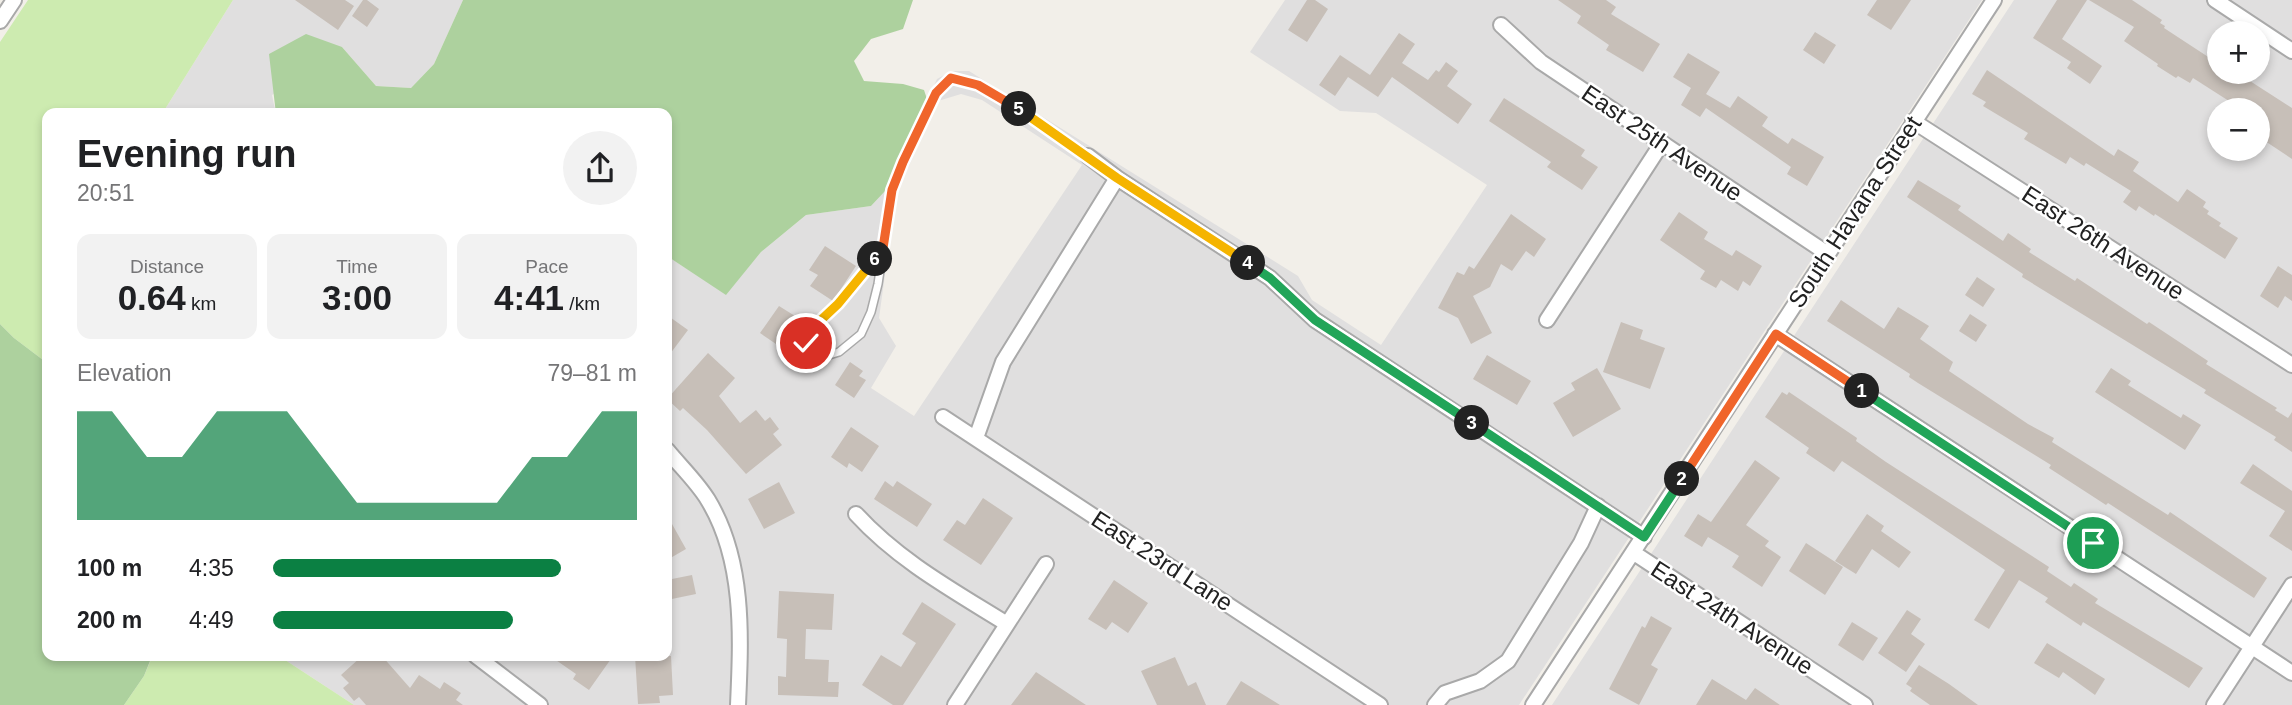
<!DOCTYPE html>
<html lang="en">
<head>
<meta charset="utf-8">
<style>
	:root { --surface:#fff; --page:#f2f2f2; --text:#202124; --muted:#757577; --accent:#0b8043 }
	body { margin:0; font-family:Helvetica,sans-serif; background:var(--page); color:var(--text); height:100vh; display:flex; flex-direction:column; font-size:26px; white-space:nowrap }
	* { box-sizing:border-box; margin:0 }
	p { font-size:23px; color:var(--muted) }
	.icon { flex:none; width:38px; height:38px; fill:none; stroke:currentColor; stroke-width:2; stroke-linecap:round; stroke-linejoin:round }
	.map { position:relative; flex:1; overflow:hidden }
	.panel { position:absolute; left:42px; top:108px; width:630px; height:553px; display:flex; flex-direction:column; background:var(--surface); border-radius:14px; box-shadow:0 4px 10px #0003 }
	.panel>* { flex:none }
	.controls { position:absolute; left:2207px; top:21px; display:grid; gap:14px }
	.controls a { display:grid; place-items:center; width:63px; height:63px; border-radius:50%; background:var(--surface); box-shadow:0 4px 10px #0003; font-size:35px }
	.pin { position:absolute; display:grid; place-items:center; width:60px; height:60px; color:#fff; margin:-30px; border:4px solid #fff; border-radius:50%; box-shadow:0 2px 7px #0007 }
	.km { position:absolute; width:35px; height:35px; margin:-18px; border-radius:50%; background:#222; color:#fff; font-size:19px; line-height:35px; text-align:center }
	.round { display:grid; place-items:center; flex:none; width:74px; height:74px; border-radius:37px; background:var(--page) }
	.headline { display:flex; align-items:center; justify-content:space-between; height:119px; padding:0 35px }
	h1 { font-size:38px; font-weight:700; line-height:52px }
	.figures { display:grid; grid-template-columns:repeat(3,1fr); gap:10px; height:119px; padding:7px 35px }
	.figures div { display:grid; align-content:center; border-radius:14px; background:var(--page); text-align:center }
	.figures b { font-size:35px; font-weight:700 }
	.figures small { font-size:19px; font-weight:400 }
	.figures p { font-size:19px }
	.chart { height:196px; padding:14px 35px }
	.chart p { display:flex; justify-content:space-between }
	.chart svg { width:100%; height:126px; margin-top:7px; fill:var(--accent); opacity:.7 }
	ul { padding:0 35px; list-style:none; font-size:23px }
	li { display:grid; grid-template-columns:112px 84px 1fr; align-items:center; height:52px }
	li i { height:18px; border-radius:9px; background:var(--accent) }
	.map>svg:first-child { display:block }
</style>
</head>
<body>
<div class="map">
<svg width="2292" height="705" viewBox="0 0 2292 705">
	<rect width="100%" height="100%" fill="#f2efe9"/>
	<path fill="#e0dfdf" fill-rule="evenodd" d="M233 0H463L434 64 411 88 376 86 342 47 272 95 276 114H162Z
		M1285 0H1982L1519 705H354L279 656H667V256L726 294 761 252 806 215 871 206 887 189 937 79 952 71H969L1298 276 1312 300 1381 345 1487 185 1376 113 1340 111 1250 52ZM961 94 982 100 1082 165 914 416 871 388 896 346 879 318 896 195 938 101Z
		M2014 0H2292V705H1552ZM2219 33H2258V72H2219ZM2219 110H2258V149H2219Z"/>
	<path fill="#cdebb0" d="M28 0H233L162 114H47V363L14 338 0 324V42Z
		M158 656H279L354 705H124L144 676 152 657Z"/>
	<path fill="#add19e" d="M463 0H913L903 29 871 39 854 61 864 81 903 84 924 90 927 99 887 189 871 206 806 215 761 252 726 295 667 256V114H276L269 54 306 34 342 47 376 86 411 88 434 64Z
		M0 324 14 338 47 363V656H152L144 676 124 705H0Z"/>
	<path fill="#c7bfb8" d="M295 0H345L354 6 338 30Z
		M363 0H367L379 9 367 27 352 16Z
		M1307 0H1315L1328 9 1307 42 1288 30Z
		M1558 0H1606L1616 7 1611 14 1660 44 1643 72 1606 50 1609 45 1577 23 1581 16Z
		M1877 0H1911L1891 30 1867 15Z
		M2057 0H2087L2062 39 2102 66 2090 84 2067 68 2071 62 2033 38Z
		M2089 0H2132L2162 20 2160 23 2165 26 2164 28 2219 64V72H2236L2292 108V159L2262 139 2269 127 2258 120V110H2243L2193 78 2190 83 2178 76 2176 78 2157 66 2158 64 2124 41 2134 27Z
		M1815 32 1836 45 1824 64 1803 50Z
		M1399 33 1415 44 1402 63 1428 80 1436 70 1439 72 1446 62 1458 71 1447 86 1472 104 1458 124 1392 77 1378 97 1348 77 1335 96 1319 85 1340 55 1370 75Z
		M1688 53 1720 72 1706 94 1730 108 1738 96 1768 117 1762 126 1788 144 1792 138 1824 157 1807 186 1787 174 1791 167 1706 108 1700 117 1681 105 1691 88 1673 77Z
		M1987 70 2114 156 2118 149 2139 162 2133 171 2178 202 2187 189 2206 202 2203 207 2209 211 2207 214 2221 223 2219 226 2238 238 2225 259 2155 214 2154 216 2139 206 2136 211 2123 202 2131 191 2086 163 2084 166 2070 157 2066 164 2024 139 2028 133 1983 106 1986 102 1972 94Z
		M1504 98 1585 150 1581 156 1598 167 1582 190 1547 167 1551 162 1489 121Z
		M1918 180 1961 206 1958 210 2003 241 2008 233 2031 249 2029 252 2075 281 2077 278 2147 324 2149 322 2208 361 2206 364 2277 408 2275 410 2288 418 2292 412V452L2274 440 2276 437 2204 393 2206 390 2022 277 2023 274 1907 197Z
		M1679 212 1708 232 1704 239 1732 256 1736 250 1762 266 1750 286 1743 281 1738 291 1721 280 1716 288 1700 279 1705 271 1660 240Z
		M1511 214 1546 239 1534 257 1526 251 1512 271 1501 264 1490 287 1473 296 1492 333 1471 344 1458 318 1438 308 1457 272 1464 275 1469 266 1474 269Z
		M825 246 856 266 833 301 810 286 818 275 809 270Z
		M2278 266 2292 275V301L2285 296 2278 308 2260 296Z
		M1977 277 1995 289 1983 307 1965 295Z
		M1841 300 1884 329 1898 307 1929 326 1920 339 1953 362 1949 371 2028 424 2054 438 2052 442 2168 515 2170 512 2267 578 2254 598 2108 503 2106 505 2049 468 2051 465 1918 383 1909 377 1910 374 1827 321Z
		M779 306 795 316 776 344 760 333Z
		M1970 314 1987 325 1976 342 1959 331Z
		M667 315 688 330 667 358Z
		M1621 322 1643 330 1640 339 1665 348 1650 389 1603 372Z
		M708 353 735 378 719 396 740 423 756 410 765 421 770 417 779 429 773 434 782 445 746 474 707 430 683 408 680 411 667 399Z
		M1487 355 1531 381 1517 405 1473 379Z
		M850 362 863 371 859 376 866 380 854 398 835 385Z
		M1597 368 1621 409 1573 437 1553 403 1575 390 1571 383Z
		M2111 368 2131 381 2128 385 2181 418 2183 414 2201 425 2185 450 2095 392Z
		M1782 392 1787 395 1789 392 1857 438 1856 441 1886 462 2049 567 2047 571 2071 587 2074 583 2098 599 2095 603 2203 668 2189 688 2083 622 2081 626 2045 602 2048 598 2019 580 1989 629 1974 620 2005 570 1842 461 1834 472 1806 453 1809 448 1765 417Z
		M851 427 879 446 862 472 849 463 847 468 831 457Z
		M1755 460 1780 478 1746 525 1769 541 1765 546 1781 557 1762 587 1732 567 1739 556 1708 537 1702 547 1684 536 1698 514 1711 522Z
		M2253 464 2292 491V551L2269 536 2285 511 2240 483Z
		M885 481 893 487 897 481 932 504 917 527 874 499Z
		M779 482 795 513 764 529 748 499Z
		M983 498 1013 518 981 565 943 540 957 520 965 525Z
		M1867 514 1884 526 1881 531 1911 552 1899 568 1872 549 1856 574 1835 561Z
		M667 515 686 549 667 560Z
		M1806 543 1843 567 1825 595 1789 571Z
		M692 575 696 594 667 600V580Z
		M1114 580 1148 603 1128 633 1112 622 1106 630 1088 619Z
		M779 591 834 594 832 630 806 629 805 659 829 660 828 682H839L838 697 778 695V676L786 677 787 639 777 638Z
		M922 602 956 624 903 705H893L862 685 881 655 901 667 916 643 902 634Z
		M1907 610 1921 619 1911 634 1925 644 1906 672 1878 653Z
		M1651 616 1672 628 1651 665 1658 669 1639 705 1609 689 1642 626 1645 628Z
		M1852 622 1878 638 1863 661 1838 645Z
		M2047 643 2105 679 2095 695 2063 672 2059 678 2034 663Z
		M362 656H382L410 688 419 675 440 689 444 682 461 693 456 700 463 705H366L359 697 354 701 343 688 349 683 341 675Z
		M550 656H613L589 690 573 679 576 674Z
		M635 656H671L673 695 659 696 660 703 638 704Z
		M1175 657 1188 686 1196 682 1206 705H1157L1141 671Z
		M1919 665 1949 684 1978 705H1930L1910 691 1912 688 1906 684Z
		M1036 672 1086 705H1011Z
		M1712 679 1746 700 1755 688 1780 705H1696Z
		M1241 681 1280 705H1226Z"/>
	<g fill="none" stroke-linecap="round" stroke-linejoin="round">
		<g stroke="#a9a9a9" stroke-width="10">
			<path id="service" d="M883 248 838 304 805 335 806 343 814 353 826 356 839 352 861 334 871 312 878 284 892 190 903 162 936 93 951 78 978 84 1024 112 1088 155"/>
		</g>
		<g stroke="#a9a9a9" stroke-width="18">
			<path id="minor" d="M2215 0 2292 51
				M0 21 14 0
				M1501 25 1541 62 1828 254
				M1913 121 2292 365
				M1088 156 1117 178 1270 278 1315 320 1644 537
				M1547 320 1662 143
				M1775 334 2292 673
				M943 417 1380 705
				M976 438 1003 362 1117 178
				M667 450C680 466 697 482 708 500 745 561 741 637 738 705
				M856 514C899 561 954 591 1007 624
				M1634 553 1865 705
				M476 656 540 705
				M955 705 1046 564
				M1435 705 1445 693 1480 681 1508 661 1581 543 1598 506
				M1533 705 1994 0
				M2214 705 2292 585"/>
		</g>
		<use href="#service" stroke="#fff" stroke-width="7"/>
		<use href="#minor" stroke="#fff" stroke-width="14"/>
	</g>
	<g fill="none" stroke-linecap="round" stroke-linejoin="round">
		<g stroke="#fff" stroke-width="14">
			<path id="split-1" d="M1862 391 2093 543"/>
		</g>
		<g stroke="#fff" stroke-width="14">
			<path id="split-2" d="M1682 479 1776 334 1862 391"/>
		</g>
		<g stroke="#fff" stroke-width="14">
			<path id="split-3" d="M1472 423 1644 537 1682 479"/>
		</g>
		<g stroke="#fff" stroke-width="14">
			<path id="split-4" d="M1248 263 1270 278 1315 320 1472 423"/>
		</g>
		<g stroke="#fff" stroke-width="14">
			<path id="split-5" d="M1019 109 1117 178 1248 263"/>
		</g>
		<g stroke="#fff" stroke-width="14">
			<path id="split-6" d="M875 259 883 248 892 190 903 162 936 93 951 78 978 85 1019 109"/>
		</g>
		<g stroke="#fff" stroke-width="14">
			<path id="split-7" d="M806 343 805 335 838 304 875 259"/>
		</g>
		<use href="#split-1" stroke="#22a559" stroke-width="9"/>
		<use href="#split-2" stroke="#f0652b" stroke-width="9"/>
		<use href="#split-3" stroke="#22a559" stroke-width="9"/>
		<use href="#split-4" stroke="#22a559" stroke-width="9"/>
		<use href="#split-5" stroke="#f5b400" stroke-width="9"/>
		<use href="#split-6" stroke="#f0652b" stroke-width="9"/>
		<use href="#split-7" stroke="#f5b400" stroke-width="9"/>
	</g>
	<g text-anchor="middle" stroke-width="5" stroke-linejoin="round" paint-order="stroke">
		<g font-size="24" fill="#222" stroke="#fff">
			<text transform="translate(1662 143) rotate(34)" y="8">East 25th Avenue</text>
			<text transform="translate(1855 212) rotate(-57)" y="8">South Havana Street</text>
			<text transform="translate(2103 243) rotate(33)" y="8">East 26th Avenue</text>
			<text transform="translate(1162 561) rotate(33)" y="8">East 23rd Lane</text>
			<text transform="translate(1732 618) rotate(33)" y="8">East 24th Avenue</text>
		</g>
	</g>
</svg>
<div class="controls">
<a>+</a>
<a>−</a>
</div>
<div class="pin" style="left:2093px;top:543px;background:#1e9e55"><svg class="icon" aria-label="arrive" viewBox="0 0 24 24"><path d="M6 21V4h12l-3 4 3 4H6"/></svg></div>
<div class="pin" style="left:806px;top:343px;background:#d93025"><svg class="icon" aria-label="check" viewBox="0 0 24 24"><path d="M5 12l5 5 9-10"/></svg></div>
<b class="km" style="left:1862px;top:391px">1</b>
<b class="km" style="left:1682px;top:479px">2</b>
<b class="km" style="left:1472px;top:423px">3</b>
<b class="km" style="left:1248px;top:263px">4</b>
<b class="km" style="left:1019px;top:109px">5</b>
<b class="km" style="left:875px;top:259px">6</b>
<section class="panel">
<div class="headline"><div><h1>Evening run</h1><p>20:51</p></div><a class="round"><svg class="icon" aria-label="share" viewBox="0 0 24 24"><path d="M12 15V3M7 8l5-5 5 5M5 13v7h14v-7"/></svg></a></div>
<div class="figures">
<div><p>Distance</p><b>0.64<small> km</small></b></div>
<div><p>Time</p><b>3:00</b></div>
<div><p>Pace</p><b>4:41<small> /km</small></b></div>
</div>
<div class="chart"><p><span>Elevation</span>79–81 m</p>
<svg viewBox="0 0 160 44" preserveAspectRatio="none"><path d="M0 44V6L10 6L20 22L30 22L40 6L50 6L60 6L70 22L80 38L90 38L100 38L110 38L120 38L130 22L140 22L150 6L160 6V44z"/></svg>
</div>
<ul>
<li><b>100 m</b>4:35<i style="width:79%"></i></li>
<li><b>200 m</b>4:49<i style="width:66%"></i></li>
</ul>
</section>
</div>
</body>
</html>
